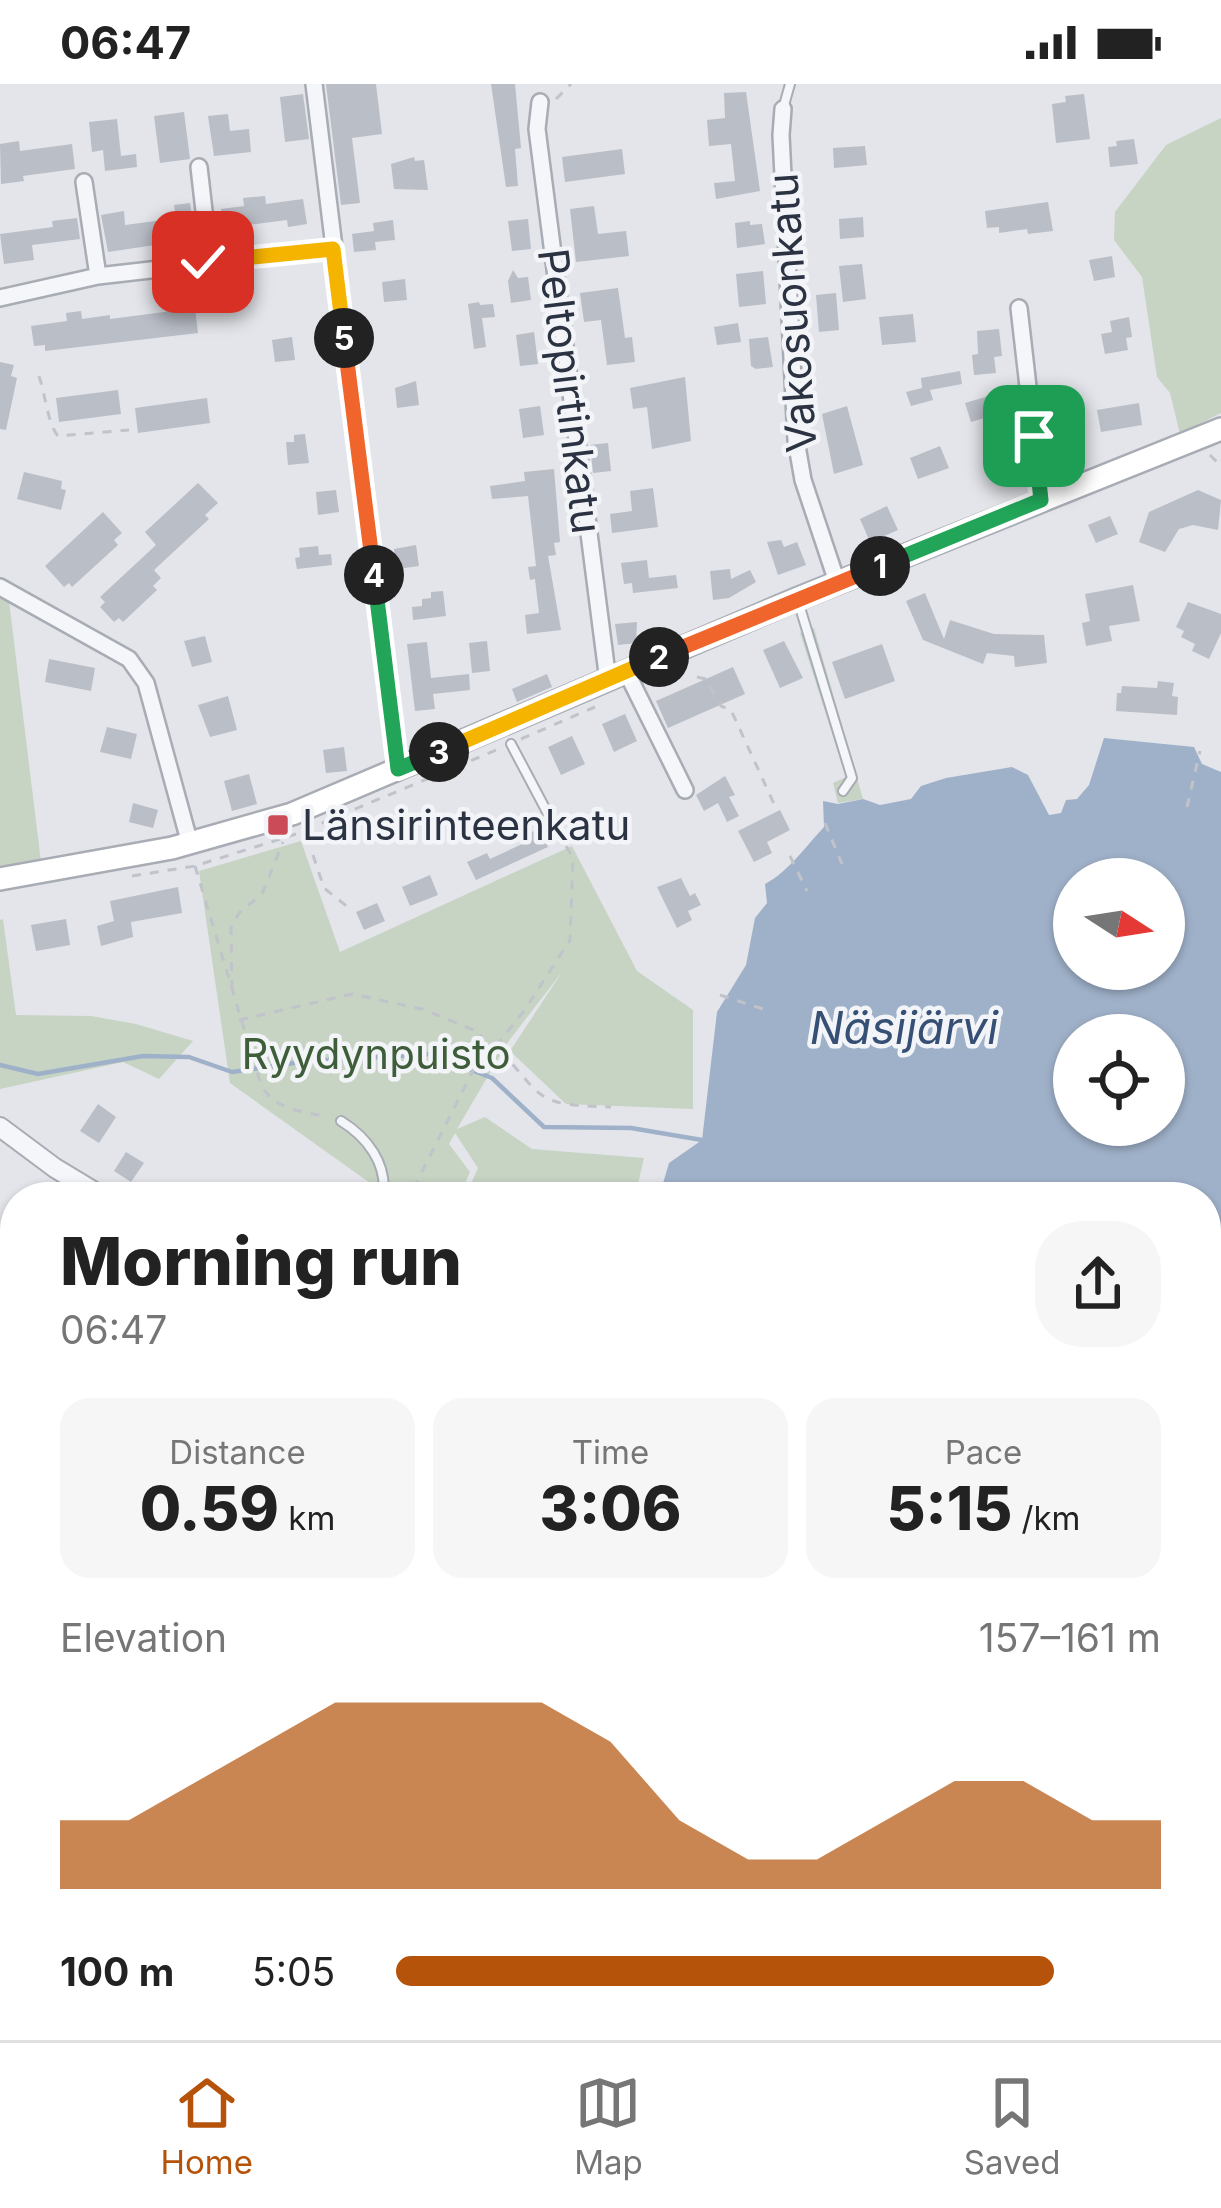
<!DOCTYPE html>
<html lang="en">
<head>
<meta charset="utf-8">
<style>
	:root { --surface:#fff; --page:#f6f6f6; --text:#222; --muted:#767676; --line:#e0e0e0; --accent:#b45309 }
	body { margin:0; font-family:Inter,sans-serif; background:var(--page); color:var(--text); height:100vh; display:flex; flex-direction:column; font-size:45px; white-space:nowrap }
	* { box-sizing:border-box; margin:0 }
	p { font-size:39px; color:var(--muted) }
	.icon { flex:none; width:66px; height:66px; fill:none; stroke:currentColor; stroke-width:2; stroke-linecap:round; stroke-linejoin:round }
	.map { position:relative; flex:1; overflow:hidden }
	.side { position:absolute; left:0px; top:1098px; width:1221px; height:858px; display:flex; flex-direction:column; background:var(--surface); border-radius:48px 48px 0 0; box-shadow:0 3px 9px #0004 }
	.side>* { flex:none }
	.needle { width:78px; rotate:102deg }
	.fabs { position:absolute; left:1053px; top:774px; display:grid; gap:24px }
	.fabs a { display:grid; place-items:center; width:132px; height:132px; border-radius:50%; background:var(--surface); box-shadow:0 3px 9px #0004; font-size:60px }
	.pin { position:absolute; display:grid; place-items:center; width:102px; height:102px; color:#fff; margin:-51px; border-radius:24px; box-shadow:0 6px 18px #0006 }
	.km { position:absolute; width:60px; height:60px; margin:-30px; border-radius:50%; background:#222; color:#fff; font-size:33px; line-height:60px; text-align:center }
	.round { display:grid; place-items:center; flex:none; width:126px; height:126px; border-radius:48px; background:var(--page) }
	.head { display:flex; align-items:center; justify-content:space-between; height:204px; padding:0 60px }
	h1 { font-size:66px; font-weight:800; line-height:90px }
	.stats { display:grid; grid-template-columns:repeat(3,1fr); gap:18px; height:204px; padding:12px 60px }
	.stats div { display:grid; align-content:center; border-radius:30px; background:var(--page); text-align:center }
	.stats b { font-size:60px; font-weight:800 }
	.stats small { font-size:33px; font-weight:400 }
	.stats p { font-size:33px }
	.chart { height:336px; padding:24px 60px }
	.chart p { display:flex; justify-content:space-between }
	.chart svg { width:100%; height:216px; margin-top:12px; fill:var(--accent); opacity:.7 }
	ul { padding:0 60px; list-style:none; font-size:39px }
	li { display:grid; grid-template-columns:192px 144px 1fr; align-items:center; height:90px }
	li i { height:30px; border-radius:15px; background:var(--accent) }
	.status { display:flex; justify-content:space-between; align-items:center; height:84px; padding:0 60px; background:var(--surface); direction:ltr }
	.status svg { height:33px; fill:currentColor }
	.menu { display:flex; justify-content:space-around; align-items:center; height:168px; border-top:3px solid var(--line); background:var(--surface); font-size:33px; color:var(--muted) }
	.menu a { display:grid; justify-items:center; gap:6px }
	.menu .selected { color:var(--accent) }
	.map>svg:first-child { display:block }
</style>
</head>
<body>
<div class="status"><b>06:47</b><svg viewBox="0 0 49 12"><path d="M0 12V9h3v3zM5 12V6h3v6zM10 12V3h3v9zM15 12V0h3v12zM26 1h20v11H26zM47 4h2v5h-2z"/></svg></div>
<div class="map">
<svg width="1221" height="1956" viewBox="0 0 1221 1956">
	<rect width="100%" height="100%" fill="#e3e5ea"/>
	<path fill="#c7d4c4" d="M1221 34V329L1180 350 1170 309 1157 293 1142 193 1114 156 1115 128 1166 61Z
		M0 511 9 517 41 778 0 782Z
		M814 544 863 715 838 719 833 699 846 693 800 549Z
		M301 757 340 868 572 762 637 887 693 926V1025L566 1020 510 967 562 888 508 958 457 1045 485 1033 532 1065 644 1074 635 1113H465L478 1084 455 1049 449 1060 470 1088 459 1113H373L377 1104 230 999 199 787Z
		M3 835 16 931 91 932 136 940 193 957 159 995 123 978 0 1005V836Z"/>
	<path fill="#9fb1c9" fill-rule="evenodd" d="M1104 654 1194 663 1202 680 1221 688V1956H872L833 1941H1206V1113H659L669 1079 702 1056 717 928 746 881 755 834 767 819 765 800C788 788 806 762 824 743L823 717 838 720 863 715 880 721 911 715 921 702 946 694 1012 683 1028 691 1049 731 1061 729 1066 716 1077 715 1089 701ZM1074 795H1164V885H1074ZM1074 951H1164V1041H1074Z"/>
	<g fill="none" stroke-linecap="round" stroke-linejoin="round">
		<path stroke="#9fb1c9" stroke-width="4.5" d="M0 981 38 990 143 972 189 973 232 988 301 978 430 970 492 994 544 1043 631 1044 702 1056"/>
	</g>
	<path fill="#babec7" d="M326 0H376L382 50 352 54 360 119 341 121Z
		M491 0H515L521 64 515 65 518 102 506 103Z
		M746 8 760 107 716 115 714 99 735 97 731 60 709 62 707 36 725 34 724 9Z
		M303 10 309 55 285 58 280 13Z
		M1084 10 1090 55 1056 59 1052 20 1066 18 1065 12Z
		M184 28 190 75 160 79 154 32Z
		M228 30 230 47 249 45 251 68 214 72 208 32Z
		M117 35 121 72 136 70 137 83 105 87 103 66 92 68 89 38Z
		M1134 55 1138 80 1110 83 1108 63 1117 62 1116 57Z
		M19 57 20 67 72 60 75 85 23 92 24 97 1 100 0 60Z
		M865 62 867 81 834 84 833 64Z
		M622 65 625 90 565 98 562 73Z
		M414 73 415 77 424 76 428 106 394 105 391 80Z
		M265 112 266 120 303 115 307 140 288 143 287 136 223 144 221 125 244 122 243 114Z
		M1048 118 1053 147 1028 150 1027 145 999 149V143L987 144 985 127Z
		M190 119 195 155 108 168 101 131 124 127 125 141 163 136 176 133 174 121Z
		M594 122 598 150 626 147 629 172 576 178 570 125Z
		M863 133 864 153 840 155 839 135Z
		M77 134 80 155 32 161 34 176 4 180 0 150 53 143 52 137Z
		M528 135 531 165 512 167 508 137Z
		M393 136 395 156 375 158 376 166 354 168 352 150 374 147 373 139Z
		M750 137V141L762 140 765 160 737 164 735 139Z
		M1112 172 1115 193 1094 197 1089 176Z
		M862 180 866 215 843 218 839 182Z
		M513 186 518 194 528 193 531 216 511 219 508 197Z
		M763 187 766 220 739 223 736 190Z
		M405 195 407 216 384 218 382 198Z
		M618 204 625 254 632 253 635 278 607 281 601 236 584 238 580 209Z
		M836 209 839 246 819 248 816 211Z
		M479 218 480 221 493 220 495 233 482 234 486 263 474 265 468 220Z
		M195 224 198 249 45 267V261L34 262 31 242 67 237 66 229 81 227 82 235 110 231V235Z
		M913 230 916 258 882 261 879 233Z
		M1129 233 1132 253 1126 254 1128 266 1105 270 1101 250 1112 248 1110 237Z
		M738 239 741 258 717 261 714 243Z
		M999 245 1002 272 994 273 996 289 974 291 972 271 978 270 977 247Z
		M534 248 538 280 520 282 516 251Z
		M292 253 295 276 275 278 272 256Z
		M768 253 773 283 756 285 751 282 749 255Z
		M0 278 14 281 11 292 17 294 6 346 0 345Z
		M960 287 962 300 930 306 933 316 911 322 906 308 922 304 921 294Z
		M685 293 691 357 652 365 647 323 633 325 630 304Z
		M416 297 419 321 397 324 395 304Z
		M118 306 121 330 59 338 56 314Z
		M999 309 1004 328 971 338 965 319Z
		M207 314 210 339 138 349 135 324Z
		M1139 319 1142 341 1101 348 1097 326Z
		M540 322 544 351 523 354 519 325Z
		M847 322 863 381 834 390 822 330Z
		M305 350 309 379 288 381 286 358H294V351Z
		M608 359 611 387 593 389 590 361Z
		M940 362 949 384 918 395 910 374Z
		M554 385 560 458 554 459 556 471 548 472 561 546 527 550 525 531 539 529 535 495 530 496 528 483 536 482 528 412 492 415 490 402 525 397 524 388Z
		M24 388 62 397 61 405 66 406 61 426 17 415Z
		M198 399 218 419 205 431 209 435 154 486 161 494 153 502 157 506 123 538 119 534 114 538 100 523 105 518 100 513 156 461 145 448Z
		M653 404 658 443 612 449 610 430 632 427 630 407Z
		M336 406 339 428 318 431 316 408Z
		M1198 406 1221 416 1218 446 1193 441 1179 445 1165 468 1139 458 1149 428Z
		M887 422 898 446 870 458 860 435Z
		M103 428 122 449 114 456 118 461 72 503 69 499 64 503 45 482Z
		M1110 432 1118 450 1096 459 1088 441Z
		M781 456 784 463 797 458 806 481 778 491 767 458Z
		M416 461 419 482 397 485 394 465Z
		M318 462 319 471 331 470 332 481 297 485 295 474 300 473 299 464Z
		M647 476 649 494 676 491 678 504 633 509 632 499 624 500 621 479Z
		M730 485 731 495 750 486 756 498 729 514 713 516 710 487Z
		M1133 501 1140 537 1109 542 1112 557 1086 562 1082 539 1090 537 1085 510Z
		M443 507 446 532 413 536 412 523 422 522V515L431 514V508Z
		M925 509 944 555 950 536 994 550 1044 551 1047 579 1015 583 1014 572 987 569 983 580 923 556 906 517Z
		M1188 518 1221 530V549L1209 575 1192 567 1195 560 1181 553 1184 547 1176 543Z
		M637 538 636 559 618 561 615 540Z
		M205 552 212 578 192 583 184 557Z
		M487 557 490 587 472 589 469 559Z
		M784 557 803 594 780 604 763 566Z
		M427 558 431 594 469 590 470 606 433 610 435 625 415 627 407 560Z
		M882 560 895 597 845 615 832 578Z
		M49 575 95 584 91 607 45 598Z
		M733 583 745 610 668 644 656 617Z
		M547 590 552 603 517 618 512 605Z
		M1158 597 1174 599 1172 612 1178 613 1177 631 1116 627 1117 609H1121L1122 602 1157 604Z
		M228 612 237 646 210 653 198 621Z
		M625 630 637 657 614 668 602 640Z
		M107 643 137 650 131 675 100 668Z
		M572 652 585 680 561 691 548 663Z
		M344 663 347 687 326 689 323 666Z
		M249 690 257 720 232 727 224 697Z
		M725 692 735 711 729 713 739 732 727 738 718 719 704 727 696 711Z
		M133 719 158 726 153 744 129 738Z
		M780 726 790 746 767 758 772 769 754 778 738 747Z
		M540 744 548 763 476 796 467 778 487 769 490 775 522 760 519 754Z
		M430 791 438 811 410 822 402 803Z
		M681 794 690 812 695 809 701 821 688 827 692 836 677 844 657 803Z
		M178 803 182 829 131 838 133 853 101 862 97 842 114 837 110 817Z
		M377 819 385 837 364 846 356 828Z
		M66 835 70 861 36 867 31 841Z
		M98 1020 116 1033 99 1059 80 1047Z
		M126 1068 144 1079 131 1098 114 1087Z
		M0 1367 15 1396V1466L0 1438Z
		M263 1941H286L289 1950 312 1941H378L379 1945 339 1956H269Z"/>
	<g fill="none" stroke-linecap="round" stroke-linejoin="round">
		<g stroke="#a8acb4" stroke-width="12">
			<path id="service" d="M783 25 790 0
				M798 517 852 694 843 707
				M511 660 556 745
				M341 1037C367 1053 388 1080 383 1113
				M0 1537 15 1568
				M0 1597 15 1590
				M0 1777 15 1772"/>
		</g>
		<g stroke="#a8acb4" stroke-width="20">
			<path id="minor" d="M314 0 398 685
				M540 18 537 45 608 597
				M783 25 781 51 796 356 803 396 837 498
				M199 83 210 179
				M84 98 98 192
				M0 214 98 192 333 165
				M1019 224 1041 416
				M0 503 129 575 146 599 190 760
				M626 587 685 706
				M0 1336 15 1330
				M438 1941 441 1956
				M182 1955 183 1956"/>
		</g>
		<g stroke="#a8acb4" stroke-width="22">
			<path id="tertiary" d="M0 1043 55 1084 103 1113
				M698 1956 711 1953 705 1941"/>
		</g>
		<g stroke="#a8acb4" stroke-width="26">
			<path id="secondary" d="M0 795 172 764 292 730 797 515 1221 345"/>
		</g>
		<path stroke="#c0c3c9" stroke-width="3" stroke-dasharray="9 9" stroke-linecap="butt" d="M556 15 571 0
			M39 292C45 309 48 341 58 352L129 346
			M1210 371 1221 382
			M697 593 706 595 721 622 731 626 775 722
			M521 655 595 623
			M1187 723 1200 667
			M825 739 842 780
			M305 746 501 664
			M313 771 324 804 349 824
			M790 772 807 807
			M195 782 261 1001C275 1026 301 1027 328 1033
			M132 792 195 782 296 750
			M232 905 231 844 239 829 262 810 283 758
			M720 911 769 927
			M239 936 352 910 422 925 481 949 482 969 409 1113
			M485 961 496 962C546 1015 532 1021 611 1023
			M496 962 524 927 570 856 573 774 563 757
			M0 1456 7 1468
			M0 1474 15 1466
			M1 1872 11 1895"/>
		<use href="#service" stroke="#f5f6f9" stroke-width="8"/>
		<use href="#minor" stroke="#f5f6f9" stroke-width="15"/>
		<use href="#tertiary" stroke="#f5f6f9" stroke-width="18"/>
		<use href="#secondary" stroke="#fff" stroke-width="21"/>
	</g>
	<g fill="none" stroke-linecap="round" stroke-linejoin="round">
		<g stroke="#fff" stroke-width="24">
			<path id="split-1" d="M880 482 1041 416 1034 352"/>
		</g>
		<g stroke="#fff" stroke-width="24">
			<path id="split-2" d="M659 573 880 482"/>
		</g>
		<g stroke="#fff" stroke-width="24">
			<path id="split-3" d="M439 668 659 573"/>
		</g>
		<g stroke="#fff" stroke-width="24">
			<path id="split-4" d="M374 491 398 685 439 668"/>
		</g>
		<g stroke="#fff" stroke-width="24">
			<path id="split-5" d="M344 254 374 491"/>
		</g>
		<g stroke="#fff" stroke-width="24">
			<path id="split-6" d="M203 178 333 165 344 254"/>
		</g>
		<use href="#split-1" stroke="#22a559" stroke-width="15"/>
		<use href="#split-2" stroke="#f0652b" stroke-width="15"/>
		<use href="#split-3" stroke="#f5b400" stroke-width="15"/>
		<use href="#split-4" stroke="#22a559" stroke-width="15"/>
		<use href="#split-5" stroke="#f0652b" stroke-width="15"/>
		<use href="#split-6" stroke="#f5b400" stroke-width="15"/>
	</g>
	<rect fill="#cb4c58" stroke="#f2f4f8" stroke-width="4.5" x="266" y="729" width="24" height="24" rx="6"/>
	<g text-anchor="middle" stroke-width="9" stroke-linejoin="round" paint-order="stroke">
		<g font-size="42" fill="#2b3242" stroke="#f2f4f8">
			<text transform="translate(792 229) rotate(-94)" y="15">Vakosuonkatu</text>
			<text transform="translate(570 307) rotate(83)" y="15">Peltopirtinkatu</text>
		</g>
		<g font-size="42" fill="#2b3242" stroke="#f2f4f8" text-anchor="start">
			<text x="302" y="756">Länsirinteenkatu</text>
		</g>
		<g font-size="42" fill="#3d5e38" stroke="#f2f4f8">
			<text x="376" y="985">Ryydynpuisto</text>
		</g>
		<g font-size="45" font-style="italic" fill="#364f75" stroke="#f2f4f8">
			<text x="904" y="960">Näsijärvi</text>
		</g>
	</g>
</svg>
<div class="fabs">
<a><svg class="needle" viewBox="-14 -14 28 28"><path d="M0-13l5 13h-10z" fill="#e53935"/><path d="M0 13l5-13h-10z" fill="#767676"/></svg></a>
<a><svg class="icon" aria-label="locate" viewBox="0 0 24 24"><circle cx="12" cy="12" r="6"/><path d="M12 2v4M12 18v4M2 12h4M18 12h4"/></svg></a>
</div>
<div class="pin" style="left:1034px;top:352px;background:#1e9e55"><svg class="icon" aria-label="arrive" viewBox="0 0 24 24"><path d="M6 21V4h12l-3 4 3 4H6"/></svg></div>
<div class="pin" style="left:203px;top:178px;background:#d93025"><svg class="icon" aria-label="check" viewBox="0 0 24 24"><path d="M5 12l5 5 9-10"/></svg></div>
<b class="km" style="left:880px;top:482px">1</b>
<b class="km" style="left:659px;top:573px">2</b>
<b class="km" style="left:439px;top:668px">3</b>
<b class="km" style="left:374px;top:491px">4</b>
<b class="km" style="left:344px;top:254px">5</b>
<section class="side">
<div class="head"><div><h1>Morning run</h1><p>06:47</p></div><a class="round"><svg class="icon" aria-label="share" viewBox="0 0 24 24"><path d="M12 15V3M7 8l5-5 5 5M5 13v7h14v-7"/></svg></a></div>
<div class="stats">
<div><p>Distance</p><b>0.59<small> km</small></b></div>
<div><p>Time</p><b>3:06</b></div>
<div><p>Pace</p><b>5:15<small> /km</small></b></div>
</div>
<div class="chart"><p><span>Elevation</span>157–161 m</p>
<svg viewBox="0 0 160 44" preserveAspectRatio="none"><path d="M0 44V30L10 30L20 22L30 14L40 6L50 6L60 6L70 6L80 14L90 30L100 38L110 38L120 30L130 22L140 22L150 30L160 30V44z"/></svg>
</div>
<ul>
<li><b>100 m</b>5:05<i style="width:86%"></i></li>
</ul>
</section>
</div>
<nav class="menu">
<a class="selected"><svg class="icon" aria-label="home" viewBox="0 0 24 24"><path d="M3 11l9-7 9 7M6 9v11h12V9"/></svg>Home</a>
<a><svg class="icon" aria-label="map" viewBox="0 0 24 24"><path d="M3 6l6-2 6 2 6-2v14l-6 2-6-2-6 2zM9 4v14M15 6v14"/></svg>Map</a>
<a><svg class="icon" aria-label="saved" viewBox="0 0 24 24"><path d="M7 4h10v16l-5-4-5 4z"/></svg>Saved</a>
</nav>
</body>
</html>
